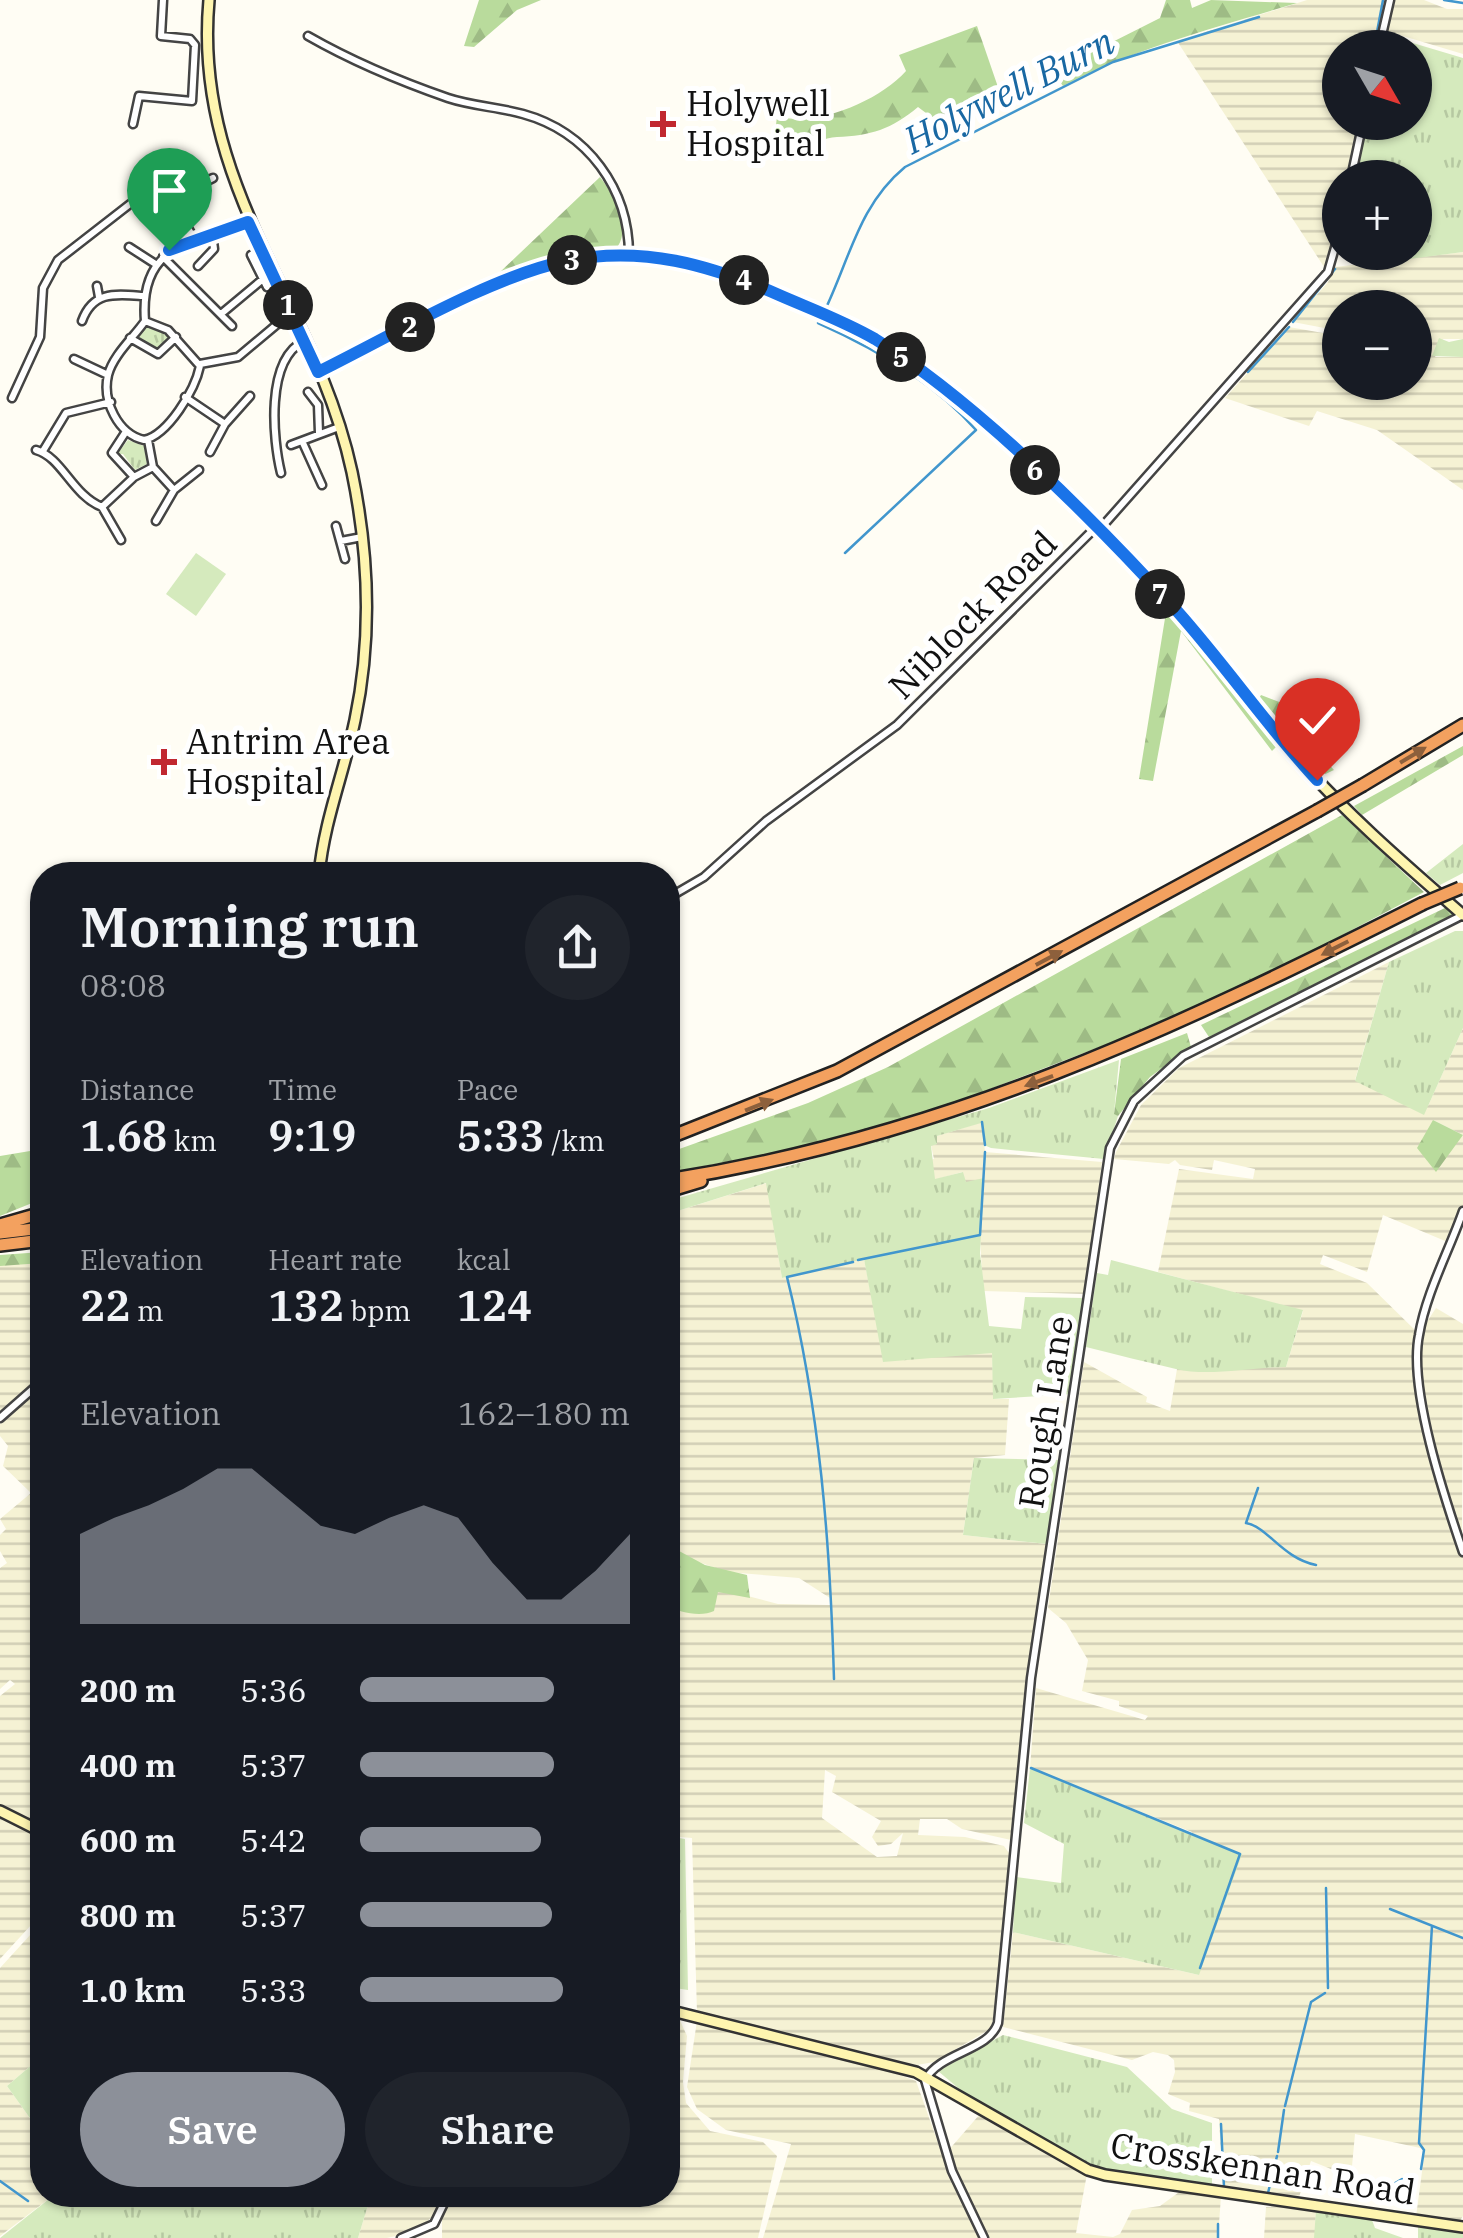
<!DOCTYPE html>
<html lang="en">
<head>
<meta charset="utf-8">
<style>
	:root { --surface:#171b24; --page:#20242c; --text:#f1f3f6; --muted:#9ea1a6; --accent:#8c9099 }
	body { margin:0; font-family:"IBM Plex Serif",serif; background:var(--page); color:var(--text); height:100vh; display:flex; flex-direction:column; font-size:38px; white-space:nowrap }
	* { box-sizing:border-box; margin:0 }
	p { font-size:32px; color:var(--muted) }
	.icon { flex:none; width:55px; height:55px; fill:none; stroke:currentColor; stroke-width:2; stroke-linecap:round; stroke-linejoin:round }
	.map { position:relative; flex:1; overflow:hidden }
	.details { position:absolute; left:30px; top:862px; width:650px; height:1345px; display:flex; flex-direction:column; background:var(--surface); border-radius:40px; box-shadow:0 2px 8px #0004 }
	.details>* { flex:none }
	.needle { width:65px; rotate:129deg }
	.tools { position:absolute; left:1322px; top:30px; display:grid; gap:20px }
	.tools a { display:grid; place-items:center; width:110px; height:110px; border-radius:50%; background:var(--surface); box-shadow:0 2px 8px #0004; font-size:50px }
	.pin { position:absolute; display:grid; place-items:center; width:85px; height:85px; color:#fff; margin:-102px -42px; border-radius:50% 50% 50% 0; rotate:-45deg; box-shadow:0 0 10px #0007 }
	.pin .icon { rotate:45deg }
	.km { position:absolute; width:50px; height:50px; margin:-25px; border-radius:50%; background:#222; color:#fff; font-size:28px; line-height:50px; text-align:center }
	.round { display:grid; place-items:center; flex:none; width:105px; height:105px; border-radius:52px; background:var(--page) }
	.headline { display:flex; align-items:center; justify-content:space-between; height:170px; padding:0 50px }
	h1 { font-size:55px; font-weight:600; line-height:75px }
	.metrics { display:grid; grid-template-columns:repeat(3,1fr); gap:15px; height:170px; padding:10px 50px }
	.metrics div { display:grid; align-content:center }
	.metrics b { font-size:42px; font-weight:600 }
	.metrics small { font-size:28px; font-weight:400 }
	.metrics p { font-size:28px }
	.chart { height:280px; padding:20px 50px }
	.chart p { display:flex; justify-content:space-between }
	.chart svg { width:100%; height:180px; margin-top:10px; fill:var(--accent); opacity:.7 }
	.cta { display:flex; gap:20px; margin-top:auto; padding:20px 50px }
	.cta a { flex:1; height:115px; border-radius:60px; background:var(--accent); color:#fff; font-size:40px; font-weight:600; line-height:115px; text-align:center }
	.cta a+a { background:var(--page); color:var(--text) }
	ul { padding:0 50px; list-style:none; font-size:32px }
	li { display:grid; grid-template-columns:160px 120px 1fr; align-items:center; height:75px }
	li i { height:25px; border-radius:12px; background:var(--accent) }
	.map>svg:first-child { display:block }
</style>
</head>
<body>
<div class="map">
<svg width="1463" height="2238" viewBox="0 0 1463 2238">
	<defs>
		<pattern id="farmland-rules" width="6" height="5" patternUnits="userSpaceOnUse" patternTransform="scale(2.5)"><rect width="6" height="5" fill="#f5f2d4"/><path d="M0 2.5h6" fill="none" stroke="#d1ceb5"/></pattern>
		<pattern id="grass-tufts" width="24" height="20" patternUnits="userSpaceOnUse" patternTransform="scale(2.5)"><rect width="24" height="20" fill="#d5eabd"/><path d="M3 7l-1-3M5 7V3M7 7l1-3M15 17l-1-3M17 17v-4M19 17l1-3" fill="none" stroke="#b6c8a1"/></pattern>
		<pattern id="forest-firs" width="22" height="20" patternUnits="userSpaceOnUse" patternTransform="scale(2.5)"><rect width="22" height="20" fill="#b9db9c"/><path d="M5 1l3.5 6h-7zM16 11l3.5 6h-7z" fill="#9ebb85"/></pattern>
	</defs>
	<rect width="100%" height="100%" fill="#fffdf4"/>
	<path fill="url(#farmland-rules)" fill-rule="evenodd" d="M1307 0H1384L1374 47 1340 48V122L1359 123 1348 177 1340 178V215L1326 270 1177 41Z
		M1394 0H1424L1447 9H1463V54L1386 31Z
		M1463 252V339H1443L1435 357H1463V490L1377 430 1317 411 1309 426 1225 398 1289 327 1340 336V382H1415V308H1340V331L1293 322 1328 282 1335 267Z
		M1389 962 1355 1080 1428 1106 1463 1028V1206L1450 1243 1383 1215 1367 1272 1323 1255 1320 1264 1367 1283 1417 1332 1423 1405 1463 1557V2216L1459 2222 1416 2217 1425 2149 1355 2134 1351 2177 1311 2161 1298 2200 1223 2189 1219 2119 1189 2111 1190 2103 1168 2094 1175 2072 1174 2060 1168 2055 1153 2052 1132 2060 1003 2027 1013 1932 1199 1975 1192 1832 1030 1768 1036 1688 1145 1720 1148 1716 1119 1706V1701L1082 1691 1088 1660 1066 1623 1048 1608 1084 1362 1147 1397 1146 1402 1170 1411 1177 1369 1286 1367 1303 1311 1158 1272 1179 1169 1253 1179 1255 1169 1214 1160 1212 1170 1180 1165 1175 1160 1169 1164 1114 1159 1116 1152 1141 1105 1179 1068ZM1433 1120 1463 1135 1444 1157Z
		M982 1122 985 1152 1102 1162 1086 1294 983 1291 980 1235 984 1179 966 1183 962 1172 934 1180 929 1160 934 1159 931 1145 937 1144V1136Z
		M767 1183 782 1278 864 1259 883 1354 992 1353 994 1399H1009L1005 1455 974 1458 963 1535 1047 1544 1011 1840 962 1829 947 1819H920L918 1835 965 1837 1004 1846 1011 1856 992 2028 934 2062 917 2065 872 2059 697 2013 692 1838 668 1836V1605L708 1613 718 1591 725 1590 778 1604 830 1605V1598L799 1578 727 1572 687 1558 668 1545V1214ZM825 1770 836 1776 832 1792 881 1821 872 1837 878 1846 891 1844 903 1833 897 1856 877 1857 822 1818Z
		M42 1262V1377L0 1414V1265Z
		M1436 1308 1463 1324 1462 1540 1437 1462 1422 1377 1421 1331Z
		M42 1385V1828L0 1806V1696L15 1684 10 1680 0 1689V1568L7 1563 0 1551V1535L6 1529 0 1519 31 1493 3 1466 8 1446 0 1436V1424Z
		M0 1815 42 1836V1913L0 1959Z
		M42 1922V2056L7 2086 42 2135V2195H54L0 2236V1968Z
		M668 2013 678 2016 687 2036 683 2082 686 2103 710 2131 763 2142 777 2156 758 2238H442V2218L451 2195H668Z
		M697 2021 819 2055 872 2065 916 2081 948 2171 981 2238H763L791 2144 726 2130 697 2109 687 2087Z
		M980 2114 1087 2174 1076 2233 1113 2237 1120 2234 1132 2210 1160 2206 1182 2190 1221 2196 1218 2238H988L947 2152Z
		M371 2195H444L436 2213 417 2231 387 2238H358Z
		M1283 2206 1316 2210 1315 2238H1264L1266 2207Z"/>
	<path fill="url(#grass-tufts)" d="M1386 35 1463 58V252L1371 264 1373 253 1415 252V178L1356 177 1367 123 1415 122V48L1384 47Z
		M150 325 171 338 159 351 135 337Z
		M1439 338 1449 342 1463 339V357L1432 356Z
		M128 440 144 446 147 464 135 470 123 454H117Z
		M1463 844V873L1440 885 1426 873Z
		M1455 931H1463V1028L1424 1115 1355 1081 1389 962Z
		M1119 1060 1114 1113 1118 1116 1104 1159 991 1148 984 1145 981 1123 937 1136V1144L931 1146 935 1179 963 1172 966 1182 984 1178 980 1253 989 1326 1021 1329 1025 1297 1085 1298 1072 1394 993 1399 992 1353 883 1362 864 1259 782 1278 766 1183 668 1214V1201L989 1108Z
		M1111 1260 1303 1310 1286 1367C1252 1367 1209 1377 1176 1369 1147 1362 1117 1355 1086 1347L1097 1273 1108 1275Z
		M974 1458 1061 1460 1047 1544 963 1535Z
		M1030 1768 1242 1854 1199 1975 1013 1932 1016 1877 1061 1883 1064 1844 1024 1823Z
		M668 1836 685 1839 688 1990 668 1987Z
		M1003 2035 1127 2067 1172 2109 1212 2123V2186L1097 2170 970 2098 938 2071Z
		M42 2056V2135L7 2086Z
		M54 2195H371L358 2238H0Z
		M1316 2210 1372 2220 1375 2228 1403 2238H1314Z
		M1418 2224 1463 2230V2238H1418Z"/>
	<path fill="url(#forest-firs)" d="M479 0H541L517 10 474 47 464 46Z
		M1166 0H1190L1192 8 1211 0 1297 3C1218 27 1138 47 1063 86L1053 72 1160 18Z
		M977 26 999 90 949 120 938 122 918 107C892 129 870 136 837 137 824 137 811 147 798 149L775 134 777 116C816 128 879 101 906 71L899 55Z
		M600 177C613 193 631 227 618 246L564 252 498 274Z
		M1167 606 1280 743 1272 751 1181 631 1153 781 1139 779Z
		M1261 695 1282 703 1295 699 1284 717 1334 770 1319 777 1257 702Z
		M1463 746V755L1362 815 1354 806Z
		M1342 815 1424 892 1209 1005 917 1117 799 1148 668 1173V1153L808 1103 888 1067Z
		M1447 907 1452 913 1451 922 1209 1037 1201 1025Z
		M1187 1033 1191 1047 1150 1077 1118 1116 1114 1114 1121 1059Z
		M1433 1120 1463 1135 1436 1172 1417 1148Z
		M42 1149V1199L0 1216V1156Z
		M42 1252V1263L0 1266V1255Z
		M668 1545 705 1565 747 1575 750 1598 718 1592 714 1611C702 1617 678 1613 668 1605Z"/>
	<path fill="#d5eabd" d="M196 553 226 574 196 616 166 594Z"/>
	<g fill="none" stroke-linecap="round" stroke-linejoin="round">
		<path stroke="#4196cd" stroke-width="2.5" d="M1444 0 1463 3
			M1374 48 1383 0
			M1353 152 1359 122
			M1337 229 1340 215
			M825 310C850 258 859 205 905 167L1113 62 1259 17
			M821 317 818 323C874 348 936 384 976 430L845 553
			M1293 322 1335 269
			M1248 372 1289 327
			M982 1122 985 1145
			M858 1260 980 1235 985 1152
			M1258 1488 1246 1523C1268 1527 1282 1558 1316 1565
			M834 1679C830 1542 820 1410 787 1277L853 1262
			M1031 1768 1240 1854 1200 1968
			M1326 1888 1328 1988
			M1390 1909 1463 1938
			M1285 2106 1311 2002 1325 1993
			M1221 2124 1224 2187
			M1278 2152 1284 2110
			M1421 2169 1424 2150 1419 2143 1432 1926
			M0 2181 28 2201
			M1383 2190 1402 2179
			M1268 2193 1277 2156
			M1218 2238V2224"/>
		<g stroke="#444" stroke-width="11">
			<path id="street" d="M308 36C350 60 402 82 448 98 472 106 498 107 523 114 588 132 629 189 629 255
				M1379 48 1390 0
				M133 124 139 96 192 101 195 45 190 39 161 36 163 0
				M1351 178 1363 122
				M177 208 195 187 213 178
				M129 247 157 265
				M251 255 267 287
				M163 257 232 326
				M198 266 214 249 212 234
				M97 286 99 297
				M221 314 263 279
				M82 321C93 291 115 294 142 296
				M145 321 168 330 200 366C195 390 168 435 144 440 118 434 102 401 108 375 113 355 134 337 145 321 139 246 189 242 248 222
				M130 338 158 354 176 337
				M74 359 108 375
				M200 364 238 357 281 321
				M308 392 318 405 319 433
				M185 397 225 424
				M12 398 40 337 43 288 58 260 130 204 154 200 177 208 194 239
				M125 433 112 453 134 477
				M148 440 153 467 174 490
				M303 443 322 485
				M291 445 339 427
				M36 450C62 457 72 495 102 507
				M43 451 66 413 111 402
				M210 452 225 424 250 396
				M281 473C273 440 265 360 304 341
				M156 521 174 490 199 470
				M336 526 345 559
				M121 540 102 507 134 477 153 467
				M341 541 362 537
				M668 898 704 877 766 821 897 725 1093 530 1100 529 1328 272 1340 230
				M1463 1211C1449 1251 1426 1293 1419 1335 1408 1389 1445 1499 1463 1552
				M0 1418 42 1381
				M401 2238 434 2224 448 2195
				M984 2238 952 2171 925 2080C940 2052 989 2051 998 2023L1031 1678 1110 1148 1134 1101 1183 1056 1463 915"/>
		</g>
		<g stroke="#333" stroke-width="14">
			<path id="secondary" d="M209 0C192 187 316 303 352 472 369 554 372 639 355 720 344 773 324 821 319 875
				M319 371C390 338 492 275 567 261 640 246 705 264 772 292 807 307 843 320 875 340 981 405 1112 535 1193 630 1226 668 1255 710 1288 748 1341 809 1402 862 1463 915
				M0 1811 42 1832
				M668 2010 916 2072 1088 2170 1105 2175 1463 2227"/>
		</g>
		<g stroke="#222" stroke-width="16">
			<path id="highway" d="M1363 785 1463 725
				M668 1138 837 1071 1317 811
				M668 1180C947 1136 1172 1030 1422 904
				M668 1191 701 1181
				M0 1225 42 1213
				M0 1233 42 1228
				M0 1245 42 1240"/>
		</g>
		<use href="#street" stroke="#fff" stroke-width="6"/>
		<use href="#secondary" stroke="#fef5b0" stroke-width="9"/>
		<use href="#highway" stroke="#f3a15f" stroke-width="11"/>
		<g stroke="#222" stroke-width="16" stroke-linecap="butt">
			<path id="highway-bridge" d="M1317 811 1363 785
				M1422 904 1460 888"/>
		</g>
		<use href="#highway-bridge" stroke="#f3a15f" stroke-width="11"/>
	</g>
	<defs><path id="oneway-solid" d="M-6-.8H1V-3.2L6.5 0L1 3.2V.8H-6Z" transform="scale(2.5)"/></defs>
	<g fill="#8d603c">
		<use href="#oneway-solid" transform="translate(1413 755) rotate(-31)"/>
		<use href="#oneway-solid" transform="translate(1335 948) rotate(153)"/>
		<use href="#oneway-solid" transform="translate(1049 958) rotate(-28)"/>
		<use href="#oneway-solid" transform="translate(1039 1081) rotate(160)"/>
		<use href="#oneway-solid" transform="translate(759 1105) rotate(-22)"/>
	</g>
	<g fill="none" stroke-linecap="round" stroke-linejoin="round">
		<g stroke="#fff" stroke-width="20">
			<path id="route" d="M169 250 248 222 318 372C389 337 492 276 566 261 642 245 710 265 779 295 811 309 844 321 875 339 977 402 1096 522 1177 611 1226 666 1267 726 1317 780"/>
		</g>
		<use href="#route" stroke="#1a73e8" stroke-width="12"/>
	</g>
	<g fill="#c12831" stroke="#fff" stroke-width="4">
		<path d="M658 109h10v10h10v10h-10v10h-10v-10h-10v-10h10z"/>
		<path d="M159 747h10v10h10v10h-10v10h-10v-10h-10v-10h10z"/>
	</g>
	<g text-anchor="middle" stroke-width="10" stroke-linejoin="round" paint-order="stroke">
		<g font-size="35" fill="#111" stroke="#fff" text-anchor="start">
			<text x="686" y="116">Holywell<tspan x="686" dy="40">Hospital</tspan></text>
			<text x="186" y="754">Antrim Area<tspan x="186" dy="40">Hospital</tspan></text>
		</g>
		<g font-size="35" fill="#111" stroke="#fff">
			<text transform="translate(973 615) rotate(-45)" y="12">Niblock Road</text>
			<text transform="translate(1046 1412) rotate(-81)" y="12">Rough Lane</text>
			<text transform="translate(1263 2169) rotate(9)" y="12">Crosskennan Road</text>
		</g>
		<g font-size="38" font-style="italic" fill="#1968a3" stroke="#fff">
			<text transform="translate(1009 91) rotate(-27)" y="13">Holywell Burn</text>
		</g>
	</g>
</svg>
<div class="tools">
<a><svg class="needle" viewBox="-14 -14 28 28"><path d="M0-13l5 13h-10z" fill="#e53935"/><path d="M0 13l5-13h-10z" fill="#9ea1a6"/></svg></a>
<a>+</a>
<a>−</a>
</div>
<div class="pin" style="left:169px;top:250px;background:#1e9e55"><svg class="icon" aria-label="arrive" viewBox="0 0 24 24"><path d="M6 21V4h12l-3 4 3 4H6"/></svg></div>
<div class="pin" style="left:1317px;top:780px;background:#d93025"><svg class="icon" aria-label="check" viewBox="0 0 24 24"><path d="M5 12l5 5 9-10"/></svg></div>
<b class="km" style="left:288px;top:305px">1</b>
<b class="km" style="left:410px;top:327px">2</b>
<b class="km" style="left:572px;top:260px">3</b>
<b class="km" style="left:744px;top:280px">4</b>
<b class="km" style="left:901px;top:357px">5</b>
<b class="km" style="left:1035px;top:470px">6</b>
<b class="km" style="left:1160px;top:594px">7</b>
<section class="details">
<div class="headline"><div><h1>Morning run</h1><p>08:08</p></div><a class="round"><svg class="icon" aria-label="share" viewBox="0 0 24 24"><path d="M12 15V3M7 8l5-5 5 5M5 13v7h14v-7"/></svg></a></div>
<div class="metrics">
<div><p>Distance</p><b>1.68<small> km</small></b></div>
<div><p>Time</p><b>9:19</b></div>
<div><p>Pace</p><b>5:33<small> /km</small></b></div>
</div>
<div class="metrics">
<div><p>Elevation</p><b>22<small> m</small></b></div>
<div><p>Heart rate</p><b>132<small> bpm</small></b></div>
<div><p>kcal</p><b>124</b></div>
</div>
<div class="chart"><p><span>Elevation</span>162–180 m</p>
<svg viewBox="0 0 160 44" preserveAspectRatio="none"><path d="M0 44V22L10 18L20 15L30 11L40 6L50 6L60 13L70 20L80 22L90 18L100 15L110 18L120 29L130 38L140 38L150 31L160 22V44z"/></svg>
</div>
<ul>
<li><b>200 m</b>5:36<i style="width:72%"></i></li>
<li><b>400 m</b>5:37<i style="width:72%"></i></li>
<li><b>600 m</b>5:42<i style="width:67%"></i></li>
<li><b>800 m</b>5:37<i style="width:71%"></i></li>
<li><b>1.0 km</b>5:33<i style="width:75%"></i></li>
</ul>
<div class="cta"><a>Save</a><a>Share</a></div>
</section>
</div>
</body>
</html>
